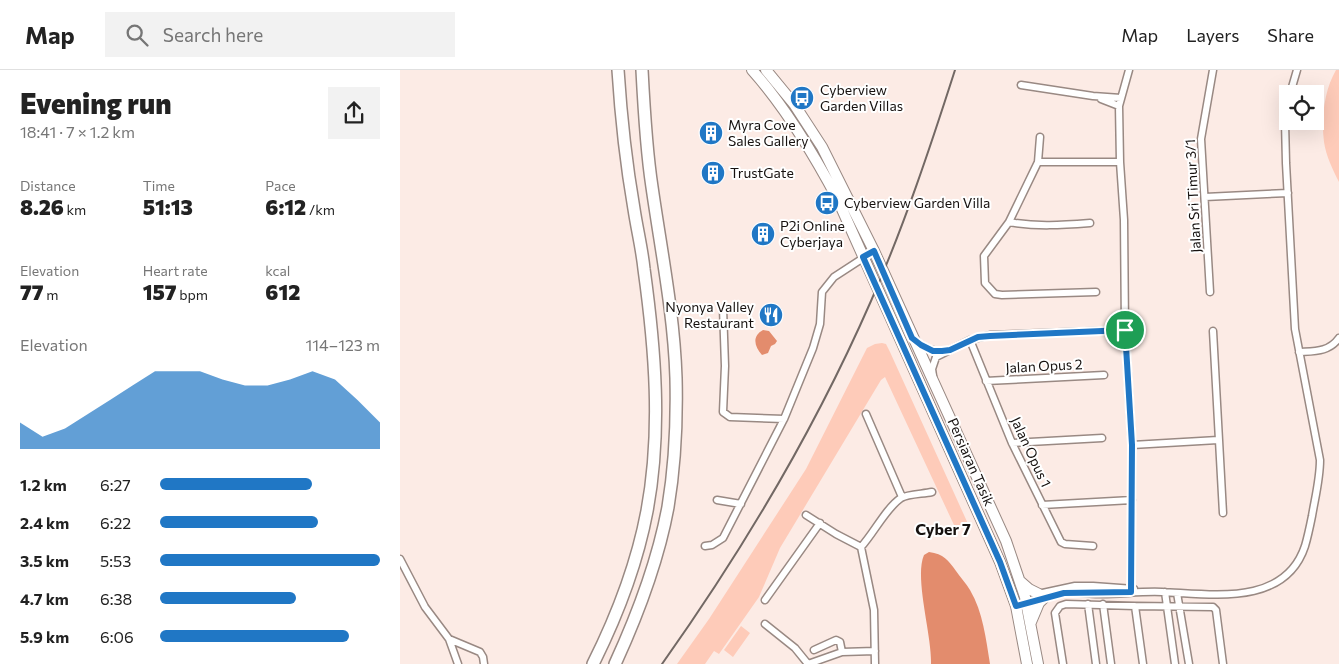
<!DOCTYPE html>
<html lang="en">
<head>
<meta charset="utf-8">
<style>
	:root { --surface:#fff; --page:#f2f2f2; --text:#222; --muted:#767676; --line:#e0e0e0; --accent:#2077c5 }
	body { margin:0; font-family:Commissioner,sans-serif; background:var(--page); color:var(--text); height:100vh; display:flex; flex-direction:column; font-size:19px; white-space:nowrap }
	* { box-sizing:border-box; margin:0 }
	p { font-size:16px; color:var(--muted) }
	.icon { flex:none; width:28px; height:28px; fill:none; stroke:currentColor; stroke-width:2; stroke-linecap:round; stroke-linejoin:round }
	.map { position:relative; flex:1; overflow:hidden }
	.sheet { display:flex; flex-direction:column; background:var(--surface); width:400px }
	.sheet>* { flex:none }
	.controls { position:absolute; left:879px; top:15px; display:grid; gap:10px }
	.controls a { display:grid; place-items:center; width:45px; height:45px; border-radius:0px; background:var(--surface); box-shadow:0 5px 20px #0002; font-size:25px }
	.pin { position:absolute; display:grid; place-items:center; width:42px; height:42px; color:#fff; margin:-21px; border:2px solid #fff; border-radius:50%; box-shadow:0 1px 5px #0007 }
	.round { display:grid; place-items:center; flex:none; width:52px; height:52px; border-radius:0px; background:var(--page) }
	.head { display:flex; align-items:center; justify-content:space-between; height:85px; padding:0 20px }
	h1 { font-size:28px; font-weight:800; line-height:38px }
	.stats { display:grid; grid-template-columns:repeat(3,1fr); gap:8px; height:85px; padding:5px 20px }
	.stats div { display:grid; align-content:center }
	.stats b { font-size:21px; font-weight:800 }
	.stats small { font-size:14px; font-weight:400 }
	.stats p { font-size:14px }
	.chart { height:140px; padding:10px 20px }
	.chart p { display:flex; justify-content:space-between }
	.chart svg { width:100%; height:90px; margin-top:5px; fill:var(--accent); opacity:.7 }
	ul { padding:0 20px; list-style:none; font-size:16px }
	li { display:grid; grid-template-columns:80px 60px 1fr; align-items:center; height:38px }
	li i { height:12px; border-radius:6px; background:var(--accent) }
	header { display:flex; align-items:center; gap:30px; box-sizing:border-box; height:70px; padding:0 25px; background:var(--surface); border-bottom:1px solid var(--line) }
	header strong { font-size:24px }
	nav { display:flex; gap:28px; margin-inline-start:auto; font-size:18px }
	.search { width:350px; height:45px; background:var(--page); display:flex; align-items:center; gap:12px; box-sizing:border-box; padding:0 18px; border-radius:0px; color:var(--muted); font-size:19px }
	main { display:flex; flex:1; min-height:0 }
	.map>svg:first-child { display:block }
</style>
</head>
<body>
<header>
<strong>Map</strong>
<div class="search"><svg class="icon" aria-label="search" viewBox="0 0 24 24"><circle cx="10" cy="10" r="6"/><path d="M15 15l6 6"/></svg>Search here</div>
<nav><a>Map</a><a>Layers</a><a>Share</a></nav>
</header>
<main>
<section class="sheet">
<div class="head"><div><h1>Evening run</h1><p>18:41 · 7 × 1.2 km</p></div><a class="round"><svg class="icon" aria-label="share" viewBox="0 0 24 24"><path d="M12 15V3M7 8l5-5 5 5M5 13v7h14v-7"/></svg></a></div>
<div class="stats">
<div><p>Distance</p><b>8.26<small> km</small></b></div>
<div><p>Time</p><b>51:13</b></div>
<div><p>Pace</p><b>6:12<small> /km</small></b></div>
</div>
<div class="stats">
<div><p>Elevation</p><b>77<small> m</small></b></div>
<div><p>Heart rate</p><b>157<small> bpm</small></b></div>
<div><p>kcal</p><b>612</b></div>
</div>
<div class="chart"><p><span>Elevation</span>114–123 m</p>
<svg viewBox="0 0 160 44" preserveAspectRatio="none"><path d="M0 44V31L10 38L20 34L30 27L40 20L50 13L60 6L70 6L80 6L90 10L100 13L110 13L120 10L130 6L140 10L150 20L160 31V44z"/></svg>
</div>
<ul>
<li><b>1.2 km</b>6:27<i style="width:69%"></i></li>
<li><b>2.4 km</b>6:22<i style="width:72%"></i></li>
<li><b>3.5 km</b>5:53<i style="width:100%"></i></li>
<li><b>4.7 km</b>6:38<i style="width:62%"></i></li>
<li><b>5.9 km</b>6:06<i style="width:86%"></i></li>
</ul>
</section>
<div class="map">
<svg width="939" height="594" viewBox="0 0 939 594">
	<rect width="100%" height="100%" fill="#fcebe5"/>
	<path fill="#fecbb9" d="M936 0H939V112C933 100 926 86 924 72 921 48 924 21 936 0Z
		M482 273 486 274 490 282 569 456 554 455 485 307 481 310 380 478 359 527 319 584 314 581 305 594H277L309 549 406 399 467 278 475 274Z
		M341 556 350 563 333 587 324 580Z"/>
	<path fill="#e38c6d" d="M363 260 369 261 377 271 375 274 371 276 368 283 362 285C354 276 352 266 363 260Z
		M529 482C544 484 548 490 556 501 560 507 566 513 570 520 583 542 586 569 590 594H531C532 565 514 508 524 485Z"/>
	<g fill="none" stroke-linecap="round" stroke-linejoin="round">
		<g stroke="#998983" stroke-width="9">
			<path id="minor" d="M729 0 719 36 720 92 724 150 725 260 732 375 731 522
				M621 15 693 26 721 28
				M890 24 897 0
				M701 29 719 36
				M640 67 638 92 609 152 584 186 585 213 595 224 602 225 696 222
				M638 92H720
				M805 127 888 123
				M609 152C636 157 663 155 690 153
				M810 222 801 69 813 0
				M323 238 325 296 323 342 330 347 384 349
				M813 261 823 443
				M570 270 612 373 661 472 665 474 693 476
				M517 272C526 279 534 282 545 281
				M899 282C915 281 929 282 939 268
				M533 306 532 299 536 287 570 270 590 265 725 260
				M586 311 704 305
				M466 344 502 427
				M612 373 702 368
				M732 375 818 370
				M317 430 341 434
				M642 435 732 430
				M406 445 436 464 461 477
				M305 476 312 475 323 468 384 349 413 278 420 254 422 222 434 207 474 181
				M461 477 474 540 475 594
				M461 477C474 463 486 438 501 428 508 424 523 424 532 422
				M0 489 25 537 49 569 58 594
				M765 522 775 594
				M777 523 789 594
				M638 524 675 516H693L734 519
				M365 530 420 453
				M623 534C637 530 650 525 664 523 676 521 689 524 702 524 722 524 742 521 762 522 811 524 885 537 905 476 908 466 910 456 912 446 915 428 920 409 920 390L895 259 886 93 885 51 888 33
				M688 534 696 594
				M703 534 711 594
				M735 536 743 594
				M365 554 395 578 408 594
				M49 569 80 582 83 587 84 594
				M414 580 436 570 440 572 442 582
				M408 594 442 582 475 581
				M663 594 655 543 660 536 666 534 735 536 813 537 816 540 823 594"/>
		</g>
		<g stroke="#998983" stroke-width="12">
			<path id="primary" d="M352 0C386 38 413 83 437 128L600 492 616 536 627 594
				M366 0 394 34 422 77 474 181 606 471 625 527 638 594
				M621 512 629 519 639 524
				M631 552 639 533 644 528"/>
		</g>
		<g stroke="#998983" stroke-width="14">
			<path id="trunk" d="M193 594C217 546 237 494 247 441 262 361 255 278 244 199 242 179 237 159 234 139 226 93 221 47 218 0
				M215 594C238 544 258 491 268 437 275 395 277 350 276 308 274 244 261 180 252 117 246 78 244 39 242 0"/>
		</g>
		<use href="#minor" stroke="#fff" stroke-width="6"/>
		<use href="#primary" stroke="#fff" stroke-width="10"/>
		<use href="#trunk" stroke="#fff" stroke-width="11"/>
		<path stroke="#726864" stroke-width="2" d="M262 594C343 480 415 359 471 231 504 156 530 78 555 0"/>
	</g>
	<g fill="none" stroke-linecap="round" stroke-linejoin="round">
		<g stroke="#fff" stroke-width="10">
			<path id="route" d="M474 181 512 268 521 275 533 281H542L550 280 578 267 590 266 725 260 732 375 731 522 664 523 616 536 600 492 463 187Z"/>
		</g>
		<use href="#route" stroke="#2077c5" stroke-width="6"/>
	</g>
	<defs>
		<g id="bus-disc" transform="scale(1.25)"><circle r="9.5" fill="#2077c5" stroke="#fff"/><path d="M-5-6H5V4H4V6H2V4H-2V6H-4V4H-5ZM-3.5-4V0h7V-4ZM-3.5 1.2v1.5H-2V1.2ZM2 1.2v1.5H3.5V1.2Z" fill="#fff"/></g>
		<g id="building-disc" transform="scale(1.25)"><circle r="9.5" fill="#2077c5" stroke="#fff"/><path d="M-4-6H4V6H1V3H-1V6H-4ZM-2.5-4.3h1.7v1.8h-1.7ZM.8-4.3h1.7v1.8H.8ZM-2.5-1h1.7V.8h-1.7ZM.8-1h1.7V.8H.8Z" fill="#fff"/></g>
		<g id="restaurant-disc" transform="scale(1.25)"><circle r="9.5" fill="#2077c5" stroke="#fff"/><path d="M-5-6h1v4h1v-4h1v4h1v-4h1v5L-1.5 .5V6h-2V.5L-5-1ZM5-6V6H3V1.5H1.5Q1.5-4 5-6Z" fill="#fff"/></g>
	</defs>
	<g fill-rule="evenodd">
		<use href="#bus-disc" x="402" y="28"/>
		<use href="#building-disc" x="311" y="63"/>
		<use href="#building-disc" x="313" y="103"/>
		<use href="#bus-disc" x="427" y="133"/>
		<use href="#building-disc" x="363" y="164"/>
		<use href="#restaurant-disc" x="371" y="245"/>
	</g>
	<g text-anchor="middle" stroke-width="4" stroke-linejoin="round" paint-order="stroke">
		<g font-size="14" fill="#16110f" stroke="#fff" text-anchor="start">
			<text x="420" y="25">Cyberview<tspan x="420" dy="16">Garden Villas</tspan></text>
			<text x="328" y="60">Myra Cove<tspan x="328" dy="16">Sales Gallery</tspan></text>
			<text x="330" y="108">TrustGate</text>
			<text x="444" y="138">Cyberview Garden Villa</text>
			<text x="380" y="161">P2i Online<tspan x="380" dy="16">Cyberjaya</tspan></text>
			<text x="354" y="242" text-anchor="end">Nyonya Valley<tspan x="354" dy="16">Restaurant</tspan></text>
		</g>
		<g font-size="14" fill="#16110f" stroke="#fff">
			<text transform="translate(793 126) rotate(-93)" y="5">Jalan Sri Timur 3/1</text>
			<text transform="translate(644 296) rotate(-3)" y="5">Jalan Opus 2</text>
			<text transform="translate(631 382) rotate(65)" y="5">Jalan Opus 1</text>
			<text transform="translate(571 392) rotate(66)" y="5">Persiaran Tasik</text>
		</g>
		<g font-size="16" font-weight="bold" fill="#16110f" stroke="#fff">
			<text x="543" y="465">Cyber 7</text>
		</g>
	</g>
</svg>
<div class="controls">
<a><svg class="icon" aria-label="locate" viewBox="0 0 24 24"><circle cx="12" cy="12" r="6"/><path d="M12 2v4M12 18v4M2 12h4M18 12h4"/></svg></a>
</div>
<div class="pin" style="left:725px;top:260px;background:#1e9e55"><svg class="icon" aria-label="arrive" viewBox="0 0 24 24"><path d="M6 21V4h12l-3 4 3 4H6"/></svg></div>
</div>
</main>
</body>
</html>
